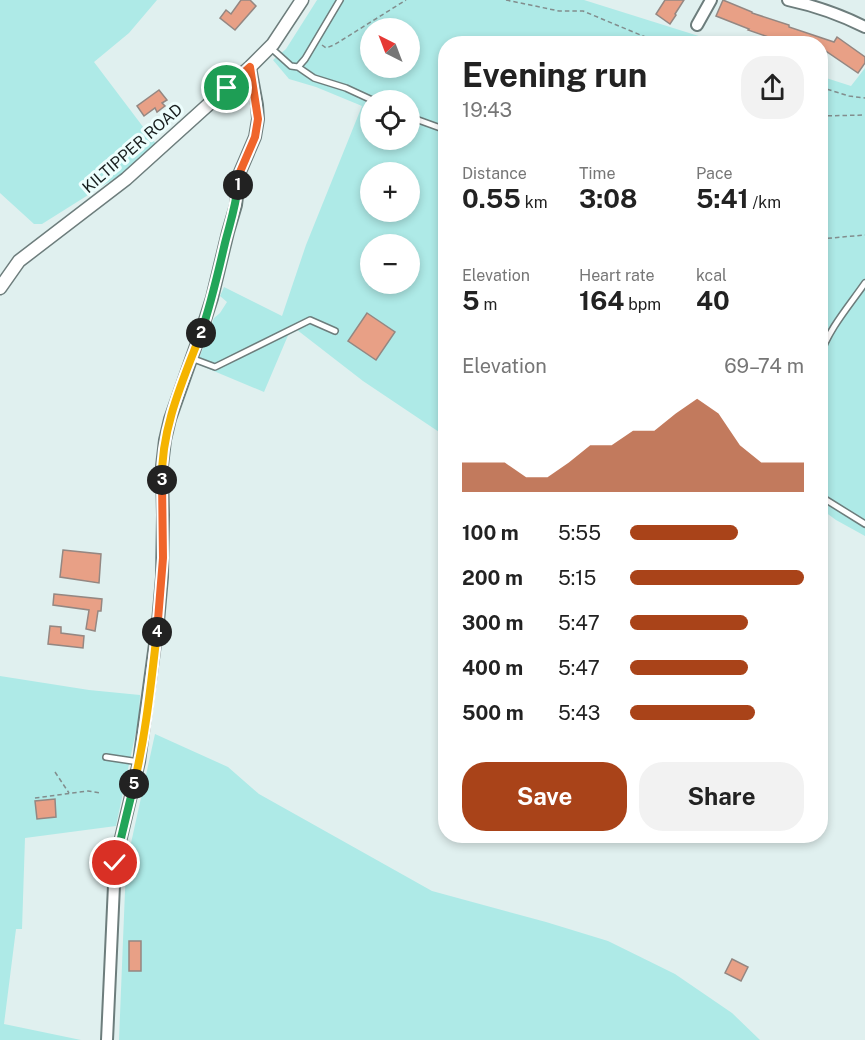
<!DOCTYPE html>
<html lang="en">
<head>
<meta charset="utf-8">
<style>
	:root { --surface:#fff; --page:#f2f2f2; --text:#222; --muted:#767676; --accent:#a94319 }
	body { margin:0; font-family:"Public Sans",sans-serif; background:var(--page); color:var(--text); height:100vh; display:flex; flex-direction:column; font-size:22px; white-space:nowrap }
	* { box-sizing:border-box; margin:0 }
	p { font-size:20px; color:var(--muted) }
	.icon { flex:none; width:33px; height:33px; fill:none; stroke:currentColor; stroke-width:2; stroke-linecap:round; stroke-linejoin:round }
	.map { position:relative; flex:1; overflow:hidden }
	.drawer { position:absolute; left:438px; top:36px; width:390px; height:807px; display:flex; flex-direction:column; background:var(--surface); border-radius:24px; box-shadow:0 3px 9px #0003 }
	.drawer>* { flex:none }
	.needle { width:39px; rotate:318deg }
	.fabs { position:absolute; left:360px; top:18px; display:grid; gap:12px }
	.fabs a { display:grid; place-items:center; width:60px; height:60px; border-radius:50%; background:var(--surface); box-shadow:0 3px 9px #0003; font-size:30px }
	.pin { position:absolute; display:grid; place-items:center; width:51px; height:51px; color:#fff; margin:-26px; border:3px solid #fff; border-radius:50%; box-shadow:0 2px 6px #0007 }
	.km { position:absolute; width:30px; height:30px; margin:-15px; border-radius:50%; background:#222; color:#fff; font-size:16px; line-height:30px; text-align:center }
	.round { display:grid; place-items:center; flex:none; width:63px; height:63px; border-radius:24px; background:var(--page) }
	.summary { display:flex; align-items:center; justify-content:space-between; height:102px; padding:0 24px }
	h1 { font-size:33px; font-weight:700; line-height:45px }
	.stats { display:grid; grid-template-columns:repeat(3,1fr); gap:9px; height:102px; padding:6px 24px }
	.stats div { display:grid; align-content:center }
	.stats b { font-size:26px; font-weight:700 }
	.stats small { font-size:16px; font-weight:400 }
	.stats p { font-size:16px }
	.chart { height:168px; padding:12px 24px }
	.chart p { display:flex; justify-content:space-between }
	.chart svg { width:100%; height:108px; margin-top:6px; fill:var(--accent); opacity:.7 }
	.primary-button { display:flex; gap:12px; margin-top:auto; padding:12px 24px }
	.primary-button a { flex:1; height:69px; border-radius:24px; background:var(--accent); color:#fff; font-size:24px; font-weight:700; line-height:69px; text-align:center }
	.primary-button a+a { background:var(--page); color:var(--text) }
	ul { padding:0 24px; list-style:none; font-size:20px }
	li { display:grid; grid-template-columns:96px 72px 1fr; align-items:center; height:45px }
	li i { height:15px; border-radius:8px; background:var(--accent) }
	.map>svg:first-child { display:block }
</style>
</head>
<body>
<div class="map">
<svg width="865" height="1040" viewBox="0 0 865 1040">
	<rect width="100%" height="100%" fill="#e0f0ef"/>
	<path fill="#aeeae7" fill-rule="evenodd" d="M0 0H157L129 33 94 62 156 144 120 175 42 224H34L0 193Z
		M317 0H584L721 43 446 44 445 436 363 381 292 326 264 392 197 364 214 318 220 313 227 302 220 296 224 287 282 316 306 245 362 106 316 87 289 79 273 60 286 49ZM370 28H410V68H370ZM370 100H410V140H370ZM370 172H410V212H370ZM370 244H410V284H370Z
		M865 68V536L836 520 821 509 820 76 851 86Z
		M0 676 89 690 140 695 139 717 116 826 25 838 22 929H16L4 1024 81 1040H0Z
		M155 734 228 767 259 794 432 891 546 922 608 941 675 974 732 1013 760 1040H119L126 866Z"/>
	<path fill="#e8a086" stroke="#948782" stroke-width="1.5" d="M241 0H250L256 6 235 30 220 18 226 10 231 14Z
		M665 0H684L675 14 676 15 670 24 656 14Z
		M723 0 752 12V13L789 25V27L834 42 837 37 865 57V63L858 73 820 47V44H789L748 30 749 29 716 16Z
		M159 90 167 100 162 103 165 106 157 112 155 108 144 116 137 106Z
		M367 313 395 332 376 360 348 341Z
		M63 550 101 554 99 583 60 577Z
		M54 594 102 599 101 611H98L95 631 86 629 89 610 53 605Z
		M50 626 61 627V633L84 636 83 648 48 644Z
		M55 799 56 817 37 819 35 801Z
		M129 941H141V971H129Z
		M732 959 748 967 741 981 725 973Z"/>
	<g fill="none" stroke-linecap="round" stroke-linejoin="round">
		<g stroke="#6d7d7c" stroke-width="8">
			<path id="service" d="M271 48 291 66 298 67 305 59 340 0
				M298 67 314 78 346 88 372 100
				M410 117 446 130
				M820 356C828 330 849 306 865 283
				M191 358 215 367 310 320 335 331
				M820 496 865 524
				M106 757 139 762"/>
		</g>
		<g stroke="#6d7d7c" stroke-width="14">
			<path id="minor" d="M788 0C816 6 839 14 865 27
				M697 25 711 0
				M107 1040 115 863 139 762 158 622 162 577 163 515 162 466 165 440 170 419 204 323 212 298 228 232 236 205 240 172 255 137 258 119 257 105 250 67"/>
		</g>
		<g stroke="#6d7d7c" stroke-width="15">
			<path id="tertiary" d="M0 288 19 261 126 179 250 67 273 44 302 0"/>
		</g>
		<path stroke="#828d8d" stroke-width="1.5" stroke-dasharray="4.5 3" stroke-linecap="butt" d="M506 0 559 11H583L662 44
			M322 45 326 48 334 45 406 0
			M820 87 849 96 865 98
			M820 116 865 115
			M820 239 865 235
			M55 772 69 793
			M35 798 88 791 101 793"/>
		<use href="#service" stroke="#fff" stroke-width="5"/>
		<use href="#minor" stroke="#fff" stroke-width="10"/>
		<use href="#tertiary" stroke="#fff" stroke-width="12"/>
	</g>
	<g fill="none" stroke-linecap="round" stroke-linejoin="round">
		<g stroke="#fff" stroke-width="12">
			<path id="split-1" d="M227 88 250 67 258 119 255 137 240 172 238 185"/>
		</g>
		<g stroke="#fff" stroke-width="12">
			<path id="split-2" d="M201 333C211 304 218 273 225 243 230 223 236 206 238 185"/>
		</g>
		<g stroke="#fff" stroke-width="12">
			<path id="split-3" d="M162 480C161 428 183 380 201 333"/>
		</g>
		<g stroke="#fff" stroke-width="12">
			<path id="split-4" d="M157 632 163 558 162 480"/>
		</g>
		<g stroke="#fff" stroke-width="12">
			<path id="split-5" d="M134 784C146 734 151 683 157 632"/>
		</g>
		<g stroke="#fff" stroke-width="12">
			<path id="split-6" d="M115 863 134 784"/>
		</g>
		<use href="#split-1" stroke="#f0652b" stroke-width="8"/>
		<use href="#split-2" stroke="#22a559" stroke-width="8"/>
		<use href="#split-3" stroke="#f5b400" stroke-width="8"/>
		<use href="#split-4" stroke="#f0652b" stroke-width="8"/>
		<use href="#split-5" stroke="#f5b400" stroke-width="8"/>
		<use href="#split-6" stroke="#22a559" stroke-width="8"/>
	</g>
	<g text-anchor="middle" stroke-width="6" stroke-linejoin="round" paint-order="stroke">
		<g font-size="16" fill="#191f1f" stroke="#edfefd">
			<text transform="translate(132 148) rotate(-41)" y="6">KILTIPPER ROAD</text>
		</g>
	</g>
</svg>
<div class="fabs">
<a><svg class="needle" viewBox="-14 -14 28 28"><path d="M0-13l5 13h-10z" fill="#e53935"/><path d="M0 13l5-13h-10z" fill="#767676"/></svg></a>
<a><svg class="icon" aria-label="locate" viewBox="0 0 24 24"><circle cx="12" cy="12" r="6"/><path d="M12 2v4M12 18v4M2 12h4M18 12h4"/></svg></a>
<a>+</a>
<a>−</a>
</div>
<div class="pin" style="left:227px;top:88px;background:#1e9e55"><svg class="icon" aria-label="arrive" viewBox="0 0 24 24"><path d="M6 21V4h12l-3 4 3 4H6"/></svg></div>
<div class="pin" style="left:115px;top:863px;background:#d93025"><svg class="icon" aria-label="check" viewBox="0 0 24 24"><path d="M5 12l5 5 9-10"/></svg></div>
<b class="km" style="left:238px;top:185px">1</b>
<b class="km" style="left:201px;top:333px">2</b>
<b class="km" style="left:162px;top:480px">3</b>
<b class="km" style="left:157px;top:632px">4</b>
<b class="km" style="left:134px;top:784px">5</b>
<section class="drawer">
<div class="summary"><div><h1>Evening run</h1><p>19:43</p></div><a class="round"><svg class="icon" aria-label="share" viewBox="0 0 24 24"><path d="M12 15V3M7 8l5-5 5 5M5 13v7h14v-7"/></svg></a></div>
<div class="stats">
<div><p>Distance</p><b>0.55<small> km</small></b></div>
<div><p>Time</p><b>3:08</b></div>
<div><p>Pace</p><b>5:41<small> /km</small></b></div>
</div>
<div class="stats">
<div><p>Elevation</p><b>5<small> m</small></b></div>
<div><p>Heart rate</p><b>164<small> bpm</small></b></div>
<div><p>kcal</p><b>40</b></div>
</div>
<div class="chart"><p><span>Elevation</span>69–74 m</p>
<svg viewBox="0 0 160 44" preserveAspectRatio="none"><path d="M0 44V32L10 32L20 32L30 38L40 38L50 32L60 25L70 25L80 19L90 19L100 12L110 6L120 12L130 25L140 32L150 32L160 32V44z"/></svg>
</div>
<ul>
<li><b>100 m</b>5:55<i style="width:62%"></i></li>
<li><b>200 m</b>5:15<i style="width:100%"></i></li>
<li><b>300 m</b>5:47<i style="width:68%"></i></li>
<li><b>400 m</b>5:47<i style="width:68%"></i></li>
<li><b>500 m</b>5:43<i style="width:72%"></i></li>
</ul>
<div class="primary-button"><a>Save</a><a>Share</a></div>
</section>
</div>
</body>
</html>
